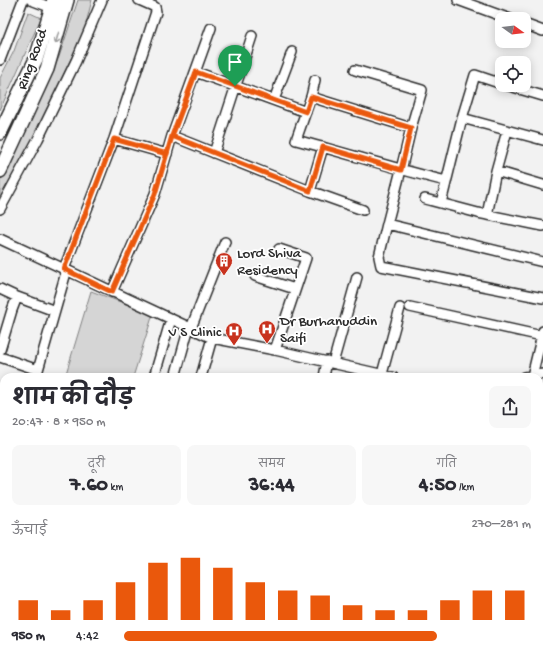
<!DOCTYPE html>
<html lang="hi">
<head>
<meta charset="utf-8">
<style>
	:root { --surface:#fff; --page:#f7f7f7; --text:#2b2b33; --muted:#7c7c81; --accent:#ea580c }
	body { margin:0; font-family:"Gochi Hand","Playpen Sans Deva",sans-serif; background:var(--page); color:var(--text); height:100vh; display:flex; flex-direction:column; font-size:15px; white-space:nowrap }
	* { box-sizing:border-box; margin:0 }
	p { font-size:13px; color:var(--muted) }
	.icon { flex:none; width:22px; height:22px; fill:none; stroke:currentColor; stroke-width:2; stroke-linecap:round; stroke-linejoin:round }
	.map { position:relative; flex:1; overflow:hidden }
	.panel { position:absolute; left:0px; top:373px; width:543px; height:286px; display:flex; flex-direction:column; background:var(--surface); border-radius:12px 12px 0 0; box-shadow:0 2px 10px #0003 }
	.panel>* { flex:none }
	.needle { width:26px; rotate:105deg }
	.buttons { position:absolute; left:495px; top:12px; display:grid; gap:8px }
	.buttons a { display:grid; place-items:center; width:36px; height:36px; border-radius:8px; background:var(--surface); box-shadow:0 2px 10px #0003; font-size:20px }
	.pin { position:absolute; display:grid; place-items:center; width:34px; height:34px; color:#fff; margin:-41px -17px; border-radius:50% 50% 50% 0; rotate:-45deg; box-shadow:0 0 4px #0007 }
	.pin .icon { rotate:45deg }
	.round { display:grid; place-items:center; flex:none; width:42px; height:42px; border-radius:8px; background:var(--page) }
	.overview { display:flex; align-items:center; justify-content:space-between; height:68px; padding:0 12px }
	h1 { font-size:22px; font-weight:700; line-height:30px }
	.stats { display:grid; grid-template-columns:repeat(3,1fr); gap:6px; height:68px; padding:4px 12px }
	.stats div { display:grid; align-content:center; border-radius:8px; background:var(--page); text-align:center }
	.stats b { font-size:20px; font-weight:700 }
	.stats small { font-size:11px; font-weight:400 }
	.stats p { font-size:11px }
	.chart { height:112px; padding:8px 12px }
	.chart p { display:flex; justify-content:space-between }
	.chart svg { width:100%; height:72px; margin-top:4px; stroke:var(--accent); stroke-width:6 }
	ul { padding:0 12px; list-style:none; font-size:13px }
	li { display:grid; grid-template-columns:64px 48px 1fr; align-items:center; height:30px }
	li i { height:10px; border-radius:5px; background:var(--accent) }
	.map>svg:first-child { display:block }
</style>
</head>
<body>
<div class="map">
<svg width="543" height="659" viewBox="0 0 543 659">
	<rect width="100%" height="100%" fill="#f2f2f2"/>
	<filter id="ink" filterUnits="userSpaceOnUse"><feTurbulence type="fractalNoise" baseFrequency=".025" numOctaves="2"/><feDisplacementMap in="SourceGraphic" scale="8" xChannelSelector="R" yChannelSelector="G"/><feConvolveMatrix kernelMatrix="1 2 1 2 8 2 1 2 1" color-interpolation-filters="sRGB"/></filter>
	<g filter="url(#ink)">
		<path fill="#d5d5d5" stroke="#808080" d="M78 0H92L84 31 38 129 0 200V179L59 57Z
			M28 12 41 18 0 110V78L14 51Z
			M91 291 153 314 133 377H65Z"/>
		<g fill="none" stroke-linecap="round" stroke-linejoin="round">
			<g stroke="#2b2b2b" stroke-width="12">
				<path id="minor" d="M31 0 52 8
					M458 0 510 19
					M524 24 543 31
					M0 60 23 0
					M355 70 422 90 411 128 401 170 387 224 379 257 381 266 543 298
					M196 72 306 112
					M315 80 311 97 296 140C346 153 396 169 446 181
					M506 85 543 96
					M311 97 411 128
					M274 100 292 52
					M462 118 543 140
					M172 136 310 191 363 210
					M114 139 167 154
					M214 153 252 36
					M496 171 543 185
					M310 191 323 147
					M425 199 478 213 543 226
					M441 203 462 118 475 75 502 84
					M0 209 38 139 76 61 102 0
					M487 215 496 171 507 131
					M387 224 543 262
					M0 239 212 338 275 350 393 377
					M255 276 295 289
					M0 289 17 297 55 311
					M112 292 155 194 172 136 211 28
					M410 307 542 336
					M191 328 225 242
					M0 350 12 310 17 297
					M275 350 306 258 279 249
					M0 357 38 370
					M333 363 357 277
					M382 374 400 308
					M532 376 543 331
					M36 377 65 276 64 269 114 139 156 12 155 7 139 0
					M154 377 171 319
					M175 377 189 327
					M201 377 212 338
					M324 377 327 361
					M524 377 543 374
					M539 437 543 423
					M0 445 4 446
					M0 497 4 498
					M0 545 4 546
					M539 557 543 558
					M0 594 4 595
					M0 643H4
					M539 648 543 628
					M271 655 294 657H334L391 659
					M434 659 435 655
					M486 659 487 655
					M537 659 538 655"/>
			</g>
			<g stroke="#2b2b2b" stroke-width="16">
				<path id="highway" d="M0 133 36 59 54 0
					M0 171 47 69 67 0"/>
			</g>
			<use href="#minor" stroke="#fff" stroke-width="9"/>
			<use href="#highway" stroke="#fff" stroke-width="13"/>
		</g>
		<defs><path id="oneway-shaft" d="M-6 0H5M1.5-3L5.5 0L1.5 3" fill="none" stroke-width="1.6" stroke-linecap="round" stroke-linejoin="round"/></defs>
		<use stroke="#a0a0a0" href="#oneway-shaft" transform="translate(57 38) rotate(106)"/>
	</g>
	<g fill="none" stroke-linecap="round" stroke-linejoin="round" filter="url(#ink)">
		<g stroke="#fff" stroke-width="8">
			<path id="route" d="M235 86 196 72 172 136 155 194 112 292 64 269 114 139 167 154 172 136 310 191 323 147 401 170 411 128 311 97 306 112 235 86"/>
		</g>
		<use href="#route" stroke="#ea580c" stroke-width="5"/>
	</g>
	<defs>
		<g id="building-pin" transform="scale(0.9)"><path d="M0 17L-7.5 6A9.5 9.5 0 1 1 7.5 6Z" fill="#c8321e" stroke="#fff"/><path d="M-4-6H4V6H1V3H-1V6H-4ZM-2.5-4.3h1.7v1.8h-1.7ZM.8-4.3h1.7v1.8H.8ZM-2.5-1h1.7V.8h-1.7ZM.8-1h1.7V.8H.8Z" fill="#fff"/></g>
		<g id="hospital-pin" transform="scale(0.9)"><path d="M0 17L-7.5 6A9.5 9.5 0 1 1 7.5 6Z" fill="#c8321e" stroke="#fff"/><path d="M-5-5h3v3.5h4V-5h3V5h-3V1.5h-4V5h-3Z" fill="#fff"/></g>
	</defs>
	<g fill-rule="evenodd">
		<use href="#building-pin" x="224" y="261"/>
		<use href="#hospital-pin" x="267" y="329"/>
		<use href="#hospital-pin" x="234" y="331"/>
	</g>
	<g text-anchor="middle" stroke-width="3.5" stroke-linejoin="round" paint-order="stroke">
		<g font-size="15" fill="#2b2b2b" stroke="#fff">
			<text transform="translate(31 59) rotate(-70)" y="5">Ring Road</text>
		</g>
		<g font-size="15" fill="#2b2b2b" stroke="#fff" text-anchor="start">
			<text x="237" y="257">Lord Shiva<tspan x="237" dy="17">Residency</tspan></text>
			<text x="280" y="325">Dr Burhanuddin<tspan x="280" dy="17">Saifi</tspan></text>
			<text x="221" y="336" text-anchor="end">V S Clinic</text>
		</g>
	</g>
</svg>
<div class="buttons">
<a><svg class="needle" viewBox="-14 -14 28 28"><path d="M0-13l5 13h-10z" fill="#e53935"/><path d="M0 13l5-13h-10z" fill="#7c7c81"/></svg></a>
<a><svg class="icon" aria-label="locate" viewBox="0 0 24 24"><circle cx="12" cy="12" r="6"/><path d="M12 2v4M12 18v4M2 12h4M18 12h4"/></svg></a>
</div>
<div class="pin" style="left:235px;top:86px;background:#1e9e55"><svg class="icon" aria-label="arrive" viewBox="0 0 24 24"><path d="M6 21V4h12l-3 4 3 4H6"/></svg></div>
<section class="panel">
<div class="overview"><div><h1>शाम की दौड़</h1><p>20:47 · 8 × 950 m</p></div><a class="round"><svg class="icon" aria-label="share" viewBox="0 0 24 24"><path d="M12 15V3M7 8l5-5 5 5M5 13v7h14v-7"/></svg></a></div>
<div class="stats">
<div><p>दूरी</p><b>7.60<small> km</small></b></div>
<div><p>समय</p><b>36:44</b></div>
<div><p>गति</p><b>4:50<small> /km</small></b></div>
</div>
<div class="chart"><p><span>ऊँचाई</span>270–281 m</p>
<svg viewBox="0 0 160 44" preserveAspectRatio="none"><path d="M5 44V32M15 44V38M25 44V32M35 44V21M45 44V9M55 44V6M65 44V12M75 44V21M85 44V26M95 44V29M105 44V35M115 44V38M125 44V38M135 44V32M145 44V26M155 44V26"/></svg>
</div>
<ul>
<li><b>950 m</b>4:42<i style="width:77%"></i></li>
</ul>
</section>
</div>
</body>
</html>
